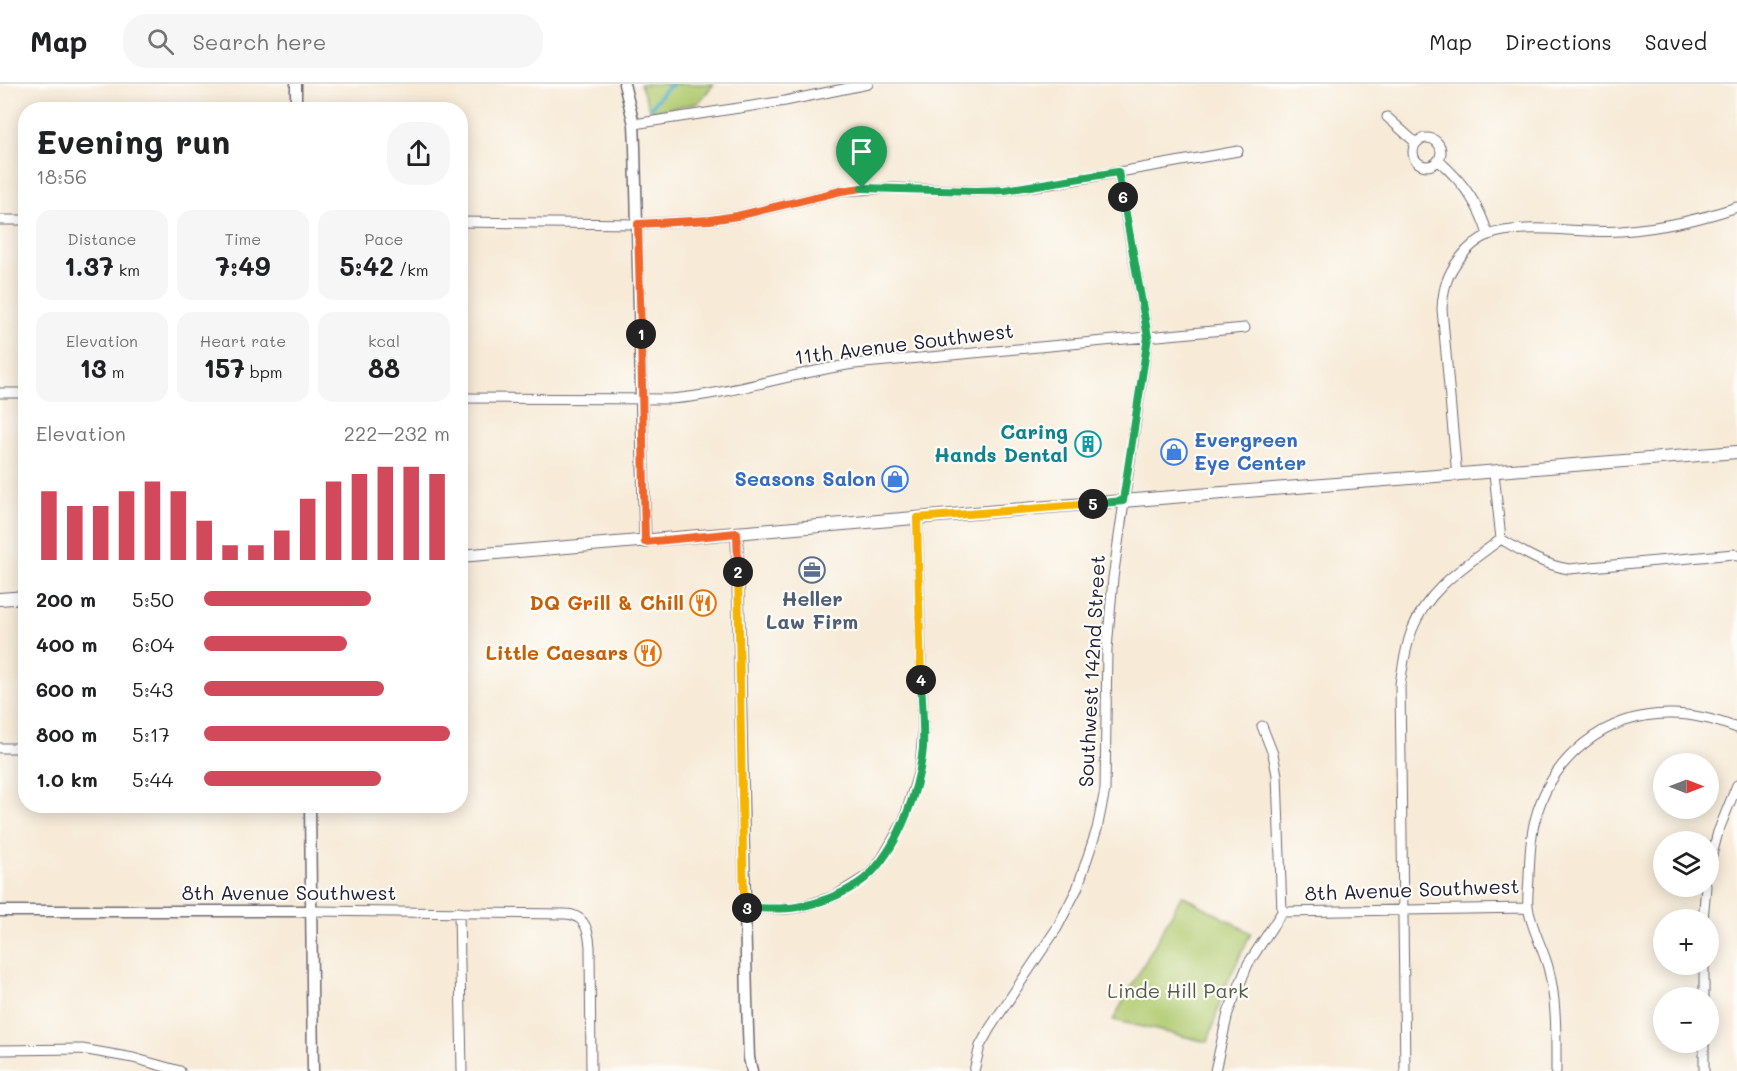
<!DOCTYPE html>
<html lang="en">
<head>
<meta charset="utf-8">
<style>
	:root { --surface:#fff; --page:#f6f6f6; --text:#202124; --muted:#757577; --line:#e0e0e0; --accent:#d1495b }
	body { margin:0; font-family:Mali,sans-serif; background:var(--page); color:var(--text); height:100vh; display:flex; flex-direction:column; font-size:22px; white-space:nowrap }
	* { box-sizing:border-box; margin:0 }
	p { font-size:20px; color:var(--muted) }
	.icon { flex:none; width:33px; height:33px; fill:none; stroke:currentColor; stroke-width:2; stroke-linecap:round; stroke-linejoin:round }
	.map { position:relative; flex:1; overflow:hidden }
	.details { position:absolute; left:18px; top:18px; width:450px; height:711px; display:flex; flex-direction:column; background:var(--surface); border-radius:24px; box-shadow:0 3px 15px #0003 }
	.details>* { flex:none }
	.needle { width:39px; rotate:90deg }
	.buttons { position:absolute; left:1653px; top:669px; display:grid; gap:12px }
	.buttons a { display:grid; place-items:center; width:66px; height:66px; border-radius:50%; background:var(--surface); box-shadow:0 3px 15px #0003; font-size:30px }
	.pin { position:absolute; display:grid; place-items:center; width:51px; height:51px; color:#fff; margin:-62px -26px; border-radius:50% 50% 50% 0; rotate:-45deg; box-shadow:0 0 6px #0007 }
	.pin .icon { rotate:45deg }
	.km { position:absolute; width:30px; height:30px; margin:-15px; border-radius:50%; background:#222; color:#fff; font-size:16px; line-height:30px; text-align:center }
	.round { display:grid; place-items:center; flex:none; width:63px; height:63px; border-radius:24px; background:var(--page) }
	.headline { display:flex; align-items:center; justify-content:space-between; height:102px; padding:0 18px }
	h1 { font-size:33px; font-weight:700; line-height:45px }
	.figures { display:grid; grid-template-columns:repeat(3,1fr); gap:9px; height:102px; padding:6px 18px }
	.figures div { display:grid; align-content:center; border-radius:15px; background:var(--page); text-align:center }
	.figures b { font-size:26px; font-weight:700 }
	.figures small { font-size:16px; font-weight:400 }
	.figures p { font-size:16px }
	.chart { height:168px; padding:12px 18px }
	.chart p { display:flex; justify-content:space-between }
	.chart svg { width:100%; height:108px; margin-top:6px; stroke:var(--accent); stroke-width:6 }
	ul { padding:0 18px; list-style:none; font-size:20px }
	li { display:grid; grid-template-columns:96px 72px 1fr; align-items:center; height:45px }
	li i { height:15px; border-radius:8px; background:var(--accent) }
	header { display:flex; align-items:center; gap:36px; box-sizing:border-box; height:84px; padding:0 30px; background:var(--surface); border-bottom:2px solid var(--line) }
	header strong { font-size:28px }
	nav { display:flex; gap:33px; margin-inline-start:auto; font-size:21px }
	.search { width:420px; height:54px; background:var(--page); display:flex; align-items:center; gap:15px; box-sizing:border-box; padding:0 21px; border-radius:24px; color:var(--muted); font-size:22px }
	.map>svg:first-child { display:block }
</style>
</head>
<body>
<header>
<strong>Map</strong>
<div class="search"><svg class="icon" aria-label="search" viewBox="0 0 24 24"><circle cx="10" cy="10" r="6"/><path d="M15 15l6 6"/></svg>Search here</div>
<nav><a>Map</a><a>Directions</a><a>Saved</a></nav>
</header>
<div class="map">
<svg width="1737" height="987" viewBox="0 0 1737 987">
	<rect width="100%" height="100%" fill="#fdfcf7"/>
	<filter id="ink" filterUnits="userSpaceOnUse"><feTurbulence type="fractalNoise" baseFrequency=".0167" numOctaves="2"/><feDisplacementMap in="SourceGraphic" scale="12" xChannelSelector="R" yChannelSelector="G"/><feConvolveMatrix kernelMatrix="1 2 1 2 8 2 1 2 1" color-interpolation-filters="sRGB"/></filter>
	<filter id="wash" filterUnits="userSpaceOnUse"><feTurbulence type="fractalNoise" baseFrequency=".008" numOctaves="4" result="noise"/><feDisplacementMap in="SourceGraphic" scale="24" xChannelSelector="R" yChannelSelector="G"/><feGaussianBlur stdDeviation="1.35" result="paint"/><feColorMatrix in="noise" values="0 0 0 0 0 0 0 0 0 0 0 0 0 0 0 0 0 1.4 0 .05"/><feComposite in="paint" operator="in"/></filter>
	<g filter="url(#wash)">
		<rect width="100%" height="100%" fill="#f7ead7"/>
		<path fill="#b1ca6f" stroke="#6a7655" stroke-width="1.5" d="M640 0H714L698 19 651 28Z
			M1182 811 1251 849 1225 903 1208 958 1113 936Z"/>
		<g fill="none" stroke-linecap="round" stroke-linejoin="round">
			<path stroke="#44a9c4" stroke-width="4" d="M651 23 664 7 673 0"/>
		</g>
	</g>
	<g filter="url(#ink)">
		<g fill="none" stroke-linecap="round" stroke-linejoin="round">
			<g stroke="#6d6872" stroke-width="11">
				<path id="minor" d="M1387 33 1416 59
					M634 40 785 17 868 0
					M1413 68a14 14 0 1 1 28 0a14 14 0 1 1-28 0Z
					M1439 77C1462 97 1480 122 1488 151
					M0 136H26
					M460 138 638 140 710 136 737 132 841 107 893 104 976 107 1005 106 1057 99 1238 67
					M0 309H26
					M460 314 671 315C733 310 792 289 854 280L1245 244
					M1494 389 1501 455C1523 468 1543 481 1569 485L1734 470 1737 472
					M1457 392 1442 225C1443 205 1447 190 1460 174 1467 165 1477 156 1488 151 1521 138 1583 150 1621 147 1661 144 1699 136 1737 123
					M0 664H26
					M1708 786 1718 748 1737 701
					M744 824 786 825 800 823 835 812 870 790 883 773 904 736 920 683 923 647 917 434
					M312 827 565 830C584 830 589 846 590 863L591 987
					M459 828 462 987
					M1282 828 1528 824
					M1703 836 1706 802
					M1704 880V914
					M1704 958V987
					M0 966 82 965 133 974 180 987
					M974 987 980 962 990 944 1057 844 1077 805 1097 745 1105 706 1107 565 1113 494 1148 253 1118 88
					M1215 987 1228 929 1248 880 1282 828 1277 691 1273 670 1262 642
					M1405 987 1400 600C1403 582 1405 564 1412 546 1428 504 1467 481 1501 455
					M1556 987C1556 953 1557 916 1548 883 1543 864 1530 841 1528 822 1527 812 1529 801 1529 791 1530 773 1530 754 1535 736 1551 674 1605 629 1671 630 1694 630 1716 636 1737 644"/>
			</g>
			<g stroke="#6d6872" stroke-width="13">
				<path id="tertiary" d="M624 0 634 40 635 63 645 458
					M296 26V0
					M737 449 747 916 749 974 752 987
					M310 722 313 987
					M0 827H312"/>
			</g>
			<g stroke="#6d6872" stroke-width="14">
				<path id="secondary" d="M460 472 1047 423 1737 368
					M0 515 26 513"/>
			</g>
			<use href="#minor" stroke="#fff" stroke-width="9"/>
			<use href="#tertiary" stroke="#fff" stroke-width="10"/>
			<use href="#secondary" stroke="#fff" stroke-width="12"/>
		</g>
	</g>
	<g fill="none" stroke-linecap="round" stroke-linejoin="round" filter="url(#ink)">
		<g stroke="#fff" stroke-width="12">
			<path id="split-1" d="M641 250 638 140 710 136 737 132 841 107 862 104"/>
		</g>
		<g stroke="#fff" stroke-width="12">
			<path id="split-2" d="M641 250 645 458 737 449 738 488"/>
		</g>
		<g stroke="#fff" stroke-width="12">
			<path id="split-3" d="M738 488 744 824H747"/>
		</g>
		<g stroke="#fff" stroke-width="12">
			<path id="split-4" d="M747 824C763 824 780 826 797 823 822 819 853 807 871 789 900 759 919 706 923 664 924 642 922 618 921 596"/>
		</g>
		<g stroke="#fff" stroke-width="12">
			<path id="split-5" d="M921 596 917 434 1093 420"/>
		</g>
		<g stroke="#fff" stroke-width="12">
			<path id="split-6" d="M1093 420 1123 417 1148 253 1123 113"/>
		</g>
		<g stroke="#fff" stroke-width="12">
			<path id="split-7" d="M862 104 976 107 1005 106 1118 88 1123 113"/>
		</g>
		<use href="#split-1" stroke="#f0652b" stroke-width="8"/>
		<use href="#split-2" stroke="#f0652b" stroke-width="8"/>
		<use href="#split-3" stroke="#f5b400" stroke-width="8"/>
		<use href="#split-4" stroke="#22a559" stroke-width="8"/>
		<use href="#split-5" stroke="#f5b400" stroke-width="8"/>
		<use href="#split-6" stroke="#22a559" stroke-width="8"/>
		<use href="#split-7" stroke="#22a559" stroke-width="8"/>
	</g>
	<defs>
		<g id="building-ring" transform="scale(1.35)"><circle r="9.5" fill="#fdfcf7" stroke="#0f9aa8" stroke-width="1.5"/><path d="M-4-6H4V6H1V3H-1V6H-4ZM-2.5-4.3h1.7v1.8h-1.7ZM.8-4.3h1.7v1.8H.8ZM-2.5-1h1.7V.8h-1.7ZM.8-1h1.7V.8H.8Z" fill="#0f9aa8"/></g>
		<g id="shop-ring" transform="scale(1.35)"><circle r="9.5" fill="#fdfcf7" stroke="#3f7fe0" stroke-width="1.5"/><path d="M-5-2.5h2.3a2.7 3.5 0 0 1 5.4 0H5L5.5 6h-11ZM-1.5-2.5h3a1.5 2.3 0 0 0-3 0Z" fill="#3f7fe0"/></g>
		<g id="office-ring" transform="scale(1.35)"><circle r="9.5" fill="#fdfcf7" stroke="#5c6f8a" stroke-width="1.5"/><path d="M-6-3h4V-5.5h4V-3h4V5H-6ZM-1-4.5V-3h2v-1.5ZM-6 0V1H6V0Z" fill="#5c6f8a"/></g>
		<g id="restaurant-ring" transform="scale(1.35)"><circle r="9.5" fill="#fdfcf7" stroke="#e8710a" stroke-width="1.5"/><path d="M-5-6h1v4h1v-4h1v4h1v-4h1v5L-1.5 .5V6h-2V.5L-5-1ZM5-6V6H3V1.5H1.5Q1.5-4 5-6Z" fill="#e8710a"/></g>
	</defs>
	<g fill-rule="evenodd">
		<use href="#building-ring" x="1088" y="360"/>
		<use href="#shop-ring" x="1174" y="368"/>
		<use href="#shop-ring" x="895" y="395"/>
		<use href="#office-ring" x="812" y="486"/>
		<use href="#restaurant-ring" x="703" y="519"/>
		<use href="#restaurant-ring" x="648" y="569"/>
	</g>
	<g text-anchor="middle" stroke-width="4.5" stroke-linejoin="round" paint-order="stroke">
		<g font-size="20" fill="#22223b" stroke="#fdfcf7">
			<text transform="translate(904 260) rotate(-7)" y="7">11th Avenue Southwest</text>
			<text transform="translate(1092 587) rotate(-87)" y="7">Southwest 142nd Street</text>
			<text transform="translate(1412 806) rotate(-2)" y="7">8th Avenue Southwest</text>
			<text x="289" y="816">8th Avenue Southwest</text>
		</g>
		<g font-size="20" font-weight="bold" fill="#0d838f" stroke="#fdfcf7" text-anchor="end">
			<text x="1068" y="355">Caring<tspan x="1068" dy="23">Hands Dental</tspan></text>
		</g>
		<g font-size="20" font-weight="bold" fill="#366cbe" stroke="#fdfcf7" text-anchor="start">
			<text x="1194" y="363">Evergreen<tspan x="1194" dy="23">Eye Center</tspan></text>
			<text x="876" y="402" text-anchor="end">Seasons Salon</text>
		</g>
		<g font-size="20" font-weight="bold" fill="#4e5e75" stroke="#fdfcf7">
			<text x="812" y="522">Heller<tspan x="812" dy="23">Law Firm</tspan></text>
		</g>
		<g font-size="20" font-weight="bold" fill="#c56008" stroke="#fdfcf7" text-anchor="end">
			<text x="684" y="526">DQ Grill &amp; Chill</text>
			<text x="628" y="576">Little Caesars</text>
		</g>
		<g font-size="20" fill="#545d4d" stroke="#fdfcf7">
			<text x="1178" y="914">Linde Hill Park</text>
		</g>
	</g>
</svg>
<div class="buttons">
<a><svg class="needle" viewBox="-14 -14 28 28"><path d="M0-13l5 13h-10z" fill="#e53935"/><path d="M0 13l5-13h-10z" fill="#757577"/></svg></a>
<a><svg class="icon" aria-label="layers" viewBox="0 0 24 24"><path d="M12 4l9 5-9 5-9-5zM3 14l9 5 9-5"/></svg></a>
<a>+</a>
<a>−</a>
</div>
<div class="pin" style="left:862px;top:104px;background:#1e9e55"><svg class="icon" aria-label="arrive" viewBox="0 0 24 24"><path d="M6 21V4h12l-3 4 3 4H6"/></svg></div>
<b class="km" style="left:641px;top:250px">1</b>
<b class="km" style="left:738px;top:488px">2</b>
<b class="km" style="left:747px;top:824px">3</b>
<b class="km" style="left:921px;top:596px">4</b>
<b class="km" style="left:1093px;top:420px">5</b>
<b class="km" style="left:1123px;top:113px">6</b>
<section class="details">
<div class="headline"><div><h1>Evening run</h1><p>18:56</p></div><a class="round"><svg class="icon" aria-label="share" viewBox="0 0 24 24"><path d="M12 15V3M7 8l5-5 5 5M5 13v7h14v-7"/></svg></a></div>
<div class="figures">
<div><p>Distance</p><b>1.37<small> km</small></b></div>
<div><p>Time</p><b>7:49</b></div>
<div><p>Pace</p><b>5:42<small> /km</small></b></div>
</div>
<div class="figures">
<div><p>Elevation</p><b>13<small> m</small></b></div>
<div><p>Heart rate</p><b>157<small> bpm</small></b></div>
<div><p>kcal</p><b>88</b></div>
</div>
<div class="chart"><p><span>Elevation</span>222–232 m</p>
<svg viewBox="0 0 160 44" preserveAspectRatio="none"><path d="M5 44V16M15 44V22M25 44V22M35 44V16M45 44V12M55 44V16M65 44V28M75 44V38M85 44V38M95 44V32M105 44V19M115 44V12M125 44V9M135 44V6M145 44V6M155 44V9"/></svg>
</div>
<ul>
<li><b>200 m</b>5:50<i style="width:68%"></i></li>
<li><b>400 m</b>6:04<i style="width:58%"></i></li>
<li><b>600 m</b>5:43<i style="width:73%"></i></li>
<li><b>800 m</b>5:17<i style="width:100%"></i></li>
<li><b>1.0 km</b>5:44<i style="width:72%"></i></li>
</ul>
</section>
</div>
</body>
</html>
